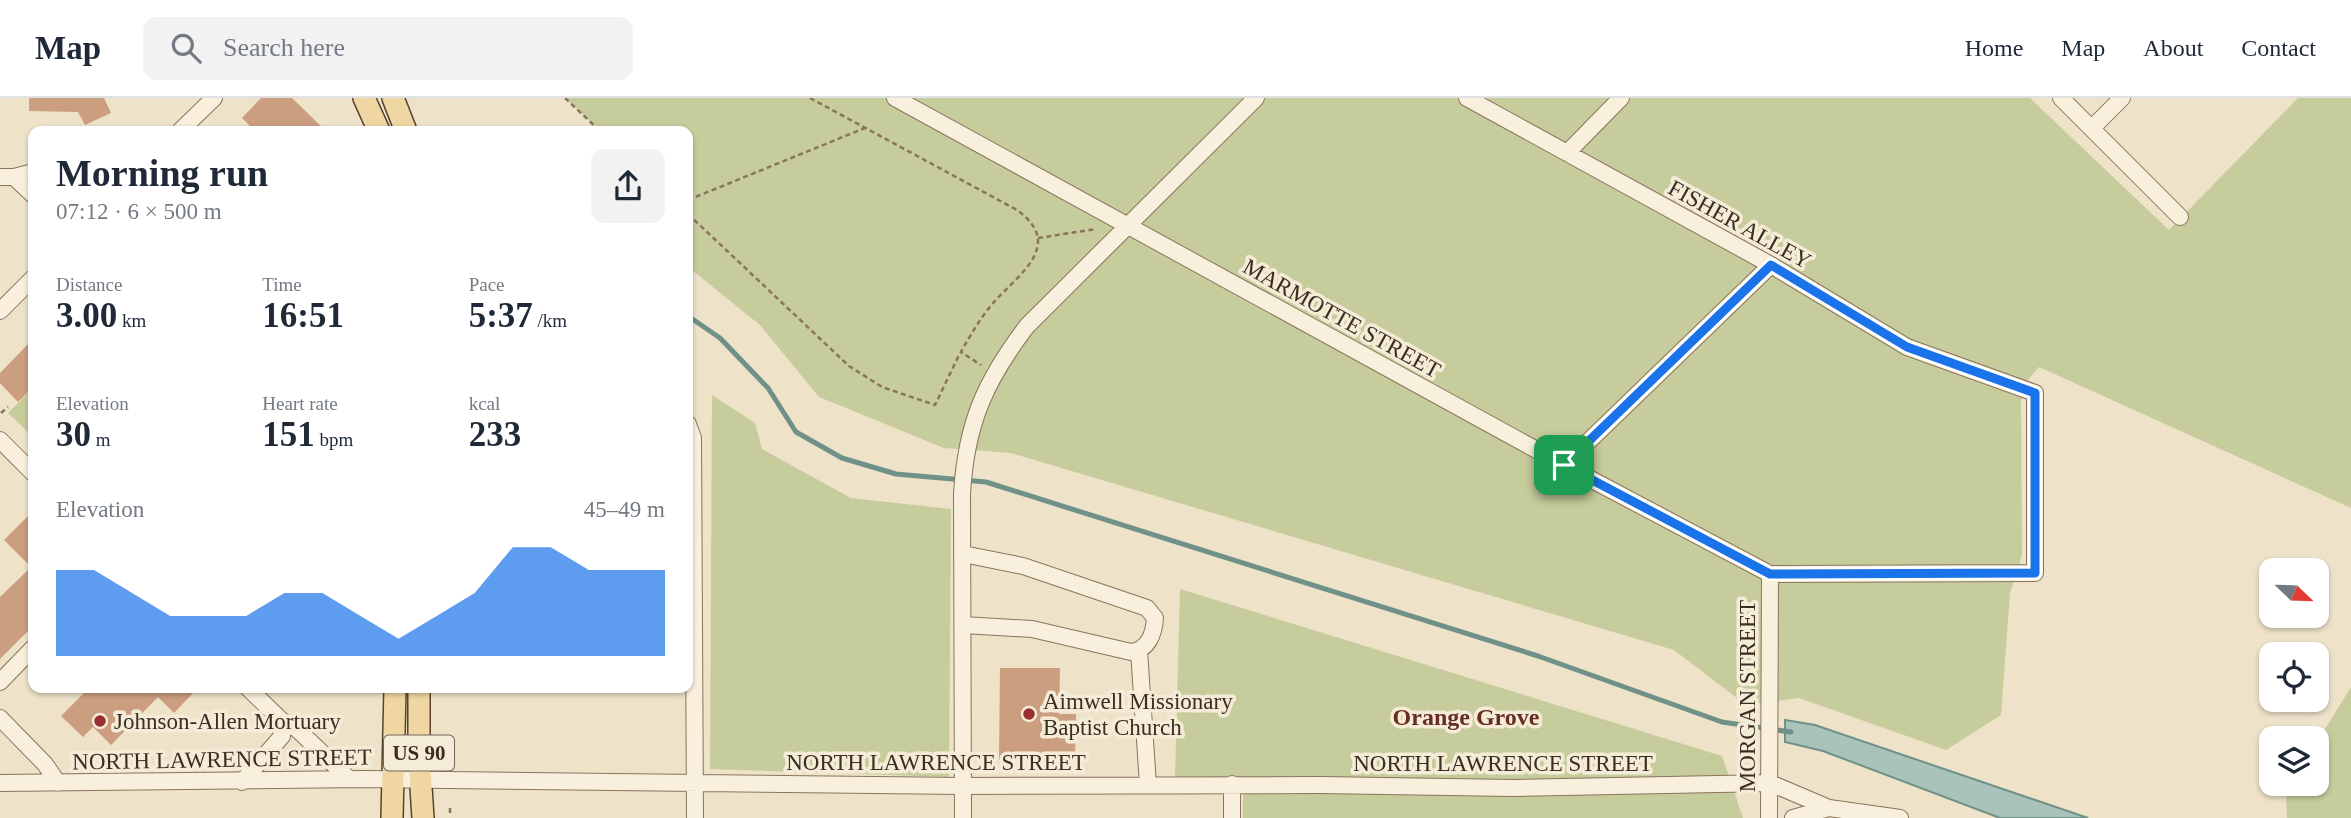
<!DOCTYPE html>
<html lang="en">
<head>
<meta charset="utf-8">
<style>
	:root { --surface:#fff; --page:#f2f2f3; --text:#1f2937; --muted:#747a83; --line:#e0e1e3; --accent:#1a73e8 }
	body { margin:0; font-family:Georgia,serif; background:var(--page); color:var(--text); height:100vh; display:flex; flex-direction:column; font-size:26px; white-space:nowrap }
	* { box-sizing:border-box; margin:0 }
	p { font-size:23px; color:var(--muted) }
	.icon { flex:none; width:38px; height:38px; fill:none; stroke:currentColor; stroke-width:2; stroke-linecap:round; stroke-linejoin:round }
	.map { position:relative; flex:1; overflow:hidden }
	.side { position:absolute; left:28px; top:28px; width:665px; height:567px; display:flex; flex-direction:column; background:var(--surface); border-radius:14px; box-shadow:0 2px 5px #0004 }
	.side>* { flex:none }
	.needle { width:46px; rotate:113deg }
	.fabs { position:absolute; left:2259px; top:460px; display:grid; gap:14px }
	.fabs a { display:grid; place-items:center; width:70px; height:70px; border-radius:14px; background:var(--surface); box-shadow:0 2px 5px #0004; font-size:35px }
	.pin { position:absolute; display:grid; place-items:center; width:60px; height:60px; color:#fff; margin:-30px; border-radius:14px; box-shadow:0 4px 10px #0006 }
	.round { display:grid; place-items:center; flex:none; width:74px; height:74px; border-radius:14px; background:var(--page) }
	.overview { display:flex; align-items:center; justify-content:space-between; height:119px; padding:0 28px }
	h1 { font-size:38px; font-weight:700; line-height:52px }
	.figures { display:grid; grid-template-columns:repeat(3,1fr); gap:10px; height:119px; padding:7px 28px }
	.figures div { display:grid; align-content:center }
	.figures b { font-size:35px; font-weight:700 }
	.figures small { font-size:19px; font-weight:400 }
	.figures p { font-size:19px }
	.chart { height:196px; padding:14px 28px }
	.chart p { display:flex; justify-content:space-between }
	.chart svg { width:100%; height:126px; margin-top:7px; fill:var(--accent); opacity:.7 }
	header { display:flex; align-items:center; gap:42px; box-sizing:border-box; height:98px; padding:0 35px; background:var(--surface); border-bottom:2px solid var(--line) }
	header strong { font-size:33px }
	nav { display:flex; gap:38px; margin-inline-start:auto; font-size:24px }
	.search { width:490px; height:63px; background:var(--page); display:flex; align-items:center; gap:18px; box-sizing:border-box; padding:0 24px; border-radius:14px; color:var(--muted); font-size:26px }
	.map>svg:first-child { display:block }
</style>
</head>
<body>
<header>
<strong>Map</strong>
<div class="search"><svg class="icon" aria-label="search" viewBox="0 0 24 24"><circle cx="10" cy="10" r="6"/><path d="M15 15l6 6"/></svg>Search here</div>
<nav><a>Home</a><a>Map</a><a>About</a><a>Contact</a></nav>
</header>
<div class="map">
<svg width="2351" height="720" viewBox="0 0 2351 720">
	<rect width="100%" height="100%" fill="#eee2c9"/>
	<path fill="#c7cc9c" d="M565 0H2030L2169 132 2298 0H2351V410L2039 269 2027 283 2021 303 2022 457 2010 495 2001 617 1946 652 1799 600 1746 607 1674 552 1011 355 944 350 819 299 760 227 688 169V33H600Z
		M33 290V339L8 315Z
		M712 297 755 325 762 351 851 400 951 411 949 679 710 671Z
		M1180 491 1722 658 1743 720H1243V681H1175Z
		M2351 589V720H2287L2286 693 2291 686H2317V644Z"/>
	<path fill="#a9c2ba" stroke="#709188" stroke-width="2" d="M1785 622 1815 627 2088 720H2000L1823 653 1785 644Z"/>
	<g fill="none" stroke-linecap="round" stroke-linejoin="round">
		<path stroke="#709188" stroke-width="5" d="M688 218 720 240 768 290 796 334 842 360 896 376 986 384 1538 558 1722 624 1791 634"/>
	</g>
	<path fill="#cb9e80" d="M29 0H104L111 15 85 27 78 14 29 13Z
		M261 0H292L326 33H255L242 20Z
		M33 241V289L18 304 0 285V275Z
		M33 413V528L0 561V499L31 469 4 442Z
		M1000 570H1060L1059 616H1076L1075 662H999Z
		M89 590H198L174 615 158 599 111 647 93 629 83 639 61 618Z"/>
	<g fill="none" stroke-linecap="round" stroke-linejoin="round">
		<g stroke="#8a745e" stroke-width="18">
			<path id="minor" d="M895 0 1564 367 1770 476 2035 475V295L1907 249 1771 167 1467 0
				M2061 0 2180 119
				M2092 30 2122 0
				M180 33 214 0
				M1567 55 1621 0
				M0 79H14L33 97
				M14 79 33 74
				M0 213 33 180
				M688 326 693 340 695 720
				M0 342 33 375
				M1564 367 1771 167
				M963 456 1023 468 1147 510 1155 520C1154 536 1148 552 1131 554L1032 531 963 527
				M1139 553 1148 687
				M0 584 33 550
				M248 590 282 623 297 631 349 681
				M0 620 45 666 58 685
				M242 684 282 638V623
				M0 685 364 681 963 688 1319 687 1514 690 1770 685 1829 710 1900 720
				M963 720 962 396C966 326 985 283 1027 228L1256 0
				M1232 720V686
				M1769 720 1770 476
				M1793 720 1829 710"/>
		</g>
		<g stroke="#584331" stroke-width="24">
			<path id="major" d="M364 0 379 33
				M393 0 406 33
				M419 590V658L423 720
				M392 720 395 590"/>
		</g>
		<path stroke="#8a745e" stroke-width="2.5" stroke-dasharray="5 3.5" stroke-linecap="butt" d="M565 0 600 33
			M810 0 1017 112C1065 147 1019 176 994 204 981 219 971 236 961 254L981 267
			M688 102 865 30
			M688 116 849 268 882 289 935 307 960 255
			M1038 140 1096 131
			M1 315 8 309
			M450 715V709"/>
		<use href="#minor" stroke="#f8f0dc" stroke-width="16"/>
		<use href="#major" stroke="#efd6a2" stroke-width="21"/>
	</g>
	<g fill="none" stroke-linecap="round" stroke-linejoin="round">
		<g stroke="#fff" stroke-width="14">
			<path id="route" d="M1771 167 1907 249 2035 295V475L1770 476 1564 367Z"/>
		</g>
		<use href="#route" stroke="#1a73e8" stroke-width="9"/>
	</g>
	<g fill="#982f31" stroke="#f5ecd8" stroke-width="2.5">
		<circle cx="1029" cy="616" r="7"/>
		<circle cx="100" cy="623" r="7"/>
	</g>
	<g text-anchor="middle" stroke-width="7" stroke-linejoin="round" paint-order="stroke">
		<rect fill="#f5ecd8" stroke="#736658" stroke-width="2" x="384" y="637.5" width="70" height="35" rx="5"/>
		<g font-size="21" font-weight="bold" fill="#3b2d21">
			<text x="419" y="662">US 90</text>
		</g>
		<g font-size="23" fill="#3b2d21" stroke="#f5ecd8">
			<text transform="translate(1740 126) rotate(29)" y="8">FISHER ALLEY</text>
			<text transform="translate(1342 220) rotate(29)" y="8">MARMOTTE STREET</text>
			<text transform="translate(1747 598) rotate(-90)" y="8">MORGAN STREET</text>
			<text transform="translate(222 661) rotate(-1)" y="8">NORTH LAWRENCE STREET</text>
			<text x="936" y="672">NORTH LAWRENCE STREET</text>
			<text x="1503" y="673">NORTH LAWRENCE STREET</text>
		</g>
		<g font-size="23" fill="#3b2d21" stroke="#f5ecd8" text-anchor="start">
			<text x="1043" y="611">Aimwell Missionary<tspan x="1043" dy="26">Baptist Church</tspan></text>
			<text x="114" y="631">Johnson-Allen Mortuary</text>
		</g>
		<g font-size="24" font-weight="bold" fill="#672e21" stroke="#f5ecd8">
			<text x="1466" y="627">Orange Grove</text>
		</g>
	</g>
</svg>
<div class="fabs">
<a><svg class="needle" viewBox="-14 -14 28 28"><path d="M0-13l5 13h-10z" fill="#e53935"/><path d="M0 13l5-13h-10z" fill="#747a83"/></svg></a>
<a><svg class="icon" aria-label="locate" viewBox="0 0 24 24"><circle cx="12" cy="12" r="6"/><path d="M12 2v4M12 18v4M2 12h4M18 12h4"/></svg></a>
<a><svg class="icon" aria-label="layers" viewBox="0 0 24 24"><path d="M12 4l9 5-9 5-9-5zM3 14l9 5 9-5"/></svg></a>
</div>
<div class="pin" style="left:1564px;top:367px;background:#1e9e55"><svg class="icon" aria-label="arrive" viewBox="0 0 24 24"><path d="M6 21V4h12l-3 4 3 4H6"/></svg></div>
<section class="side">
<div class="overview"><div><h1>Morning run</h1><p>07:12 · 6 × 500 m</p></div><a class="round"><svg class="icon" aria-label="share" viewBox="0 0 24 24"><path d="M12 15V3M7 8l5-5 5 5M5 13v7h14v-7"/></svg></a></div>
<div class="figures">
<div><p>Distance</p><b>3.00<small> km</small></b></div>
<div><p>Time</p><b>16:51</b></div>
<div><p>Pace</p><b>5:37<small> /km</small></b></div>
</div>
<div class="figures">
<div><p>Elevation</p><b>30<small> m</small></b></div>
<div><p>Heart rate</p><b>151<small> bpm</small></b></div>
<div><p>kcal</p><b>233</b></div>
</div>
<div class="chart"><p><span>Elevation</span>45–49 m</p>
<svg viewBox="0 0 160 44" preserveAspectRatio="none"><path d="M0 44V14L10 14L20 22L30 30L40 30L50 30L60 22L70 22L80 30L90 38L100 30L110 22L120 6L130 6L140 14L150 14L160 14V44z"/></svg>
</div>
</section>
</div>
</body>
</html>
